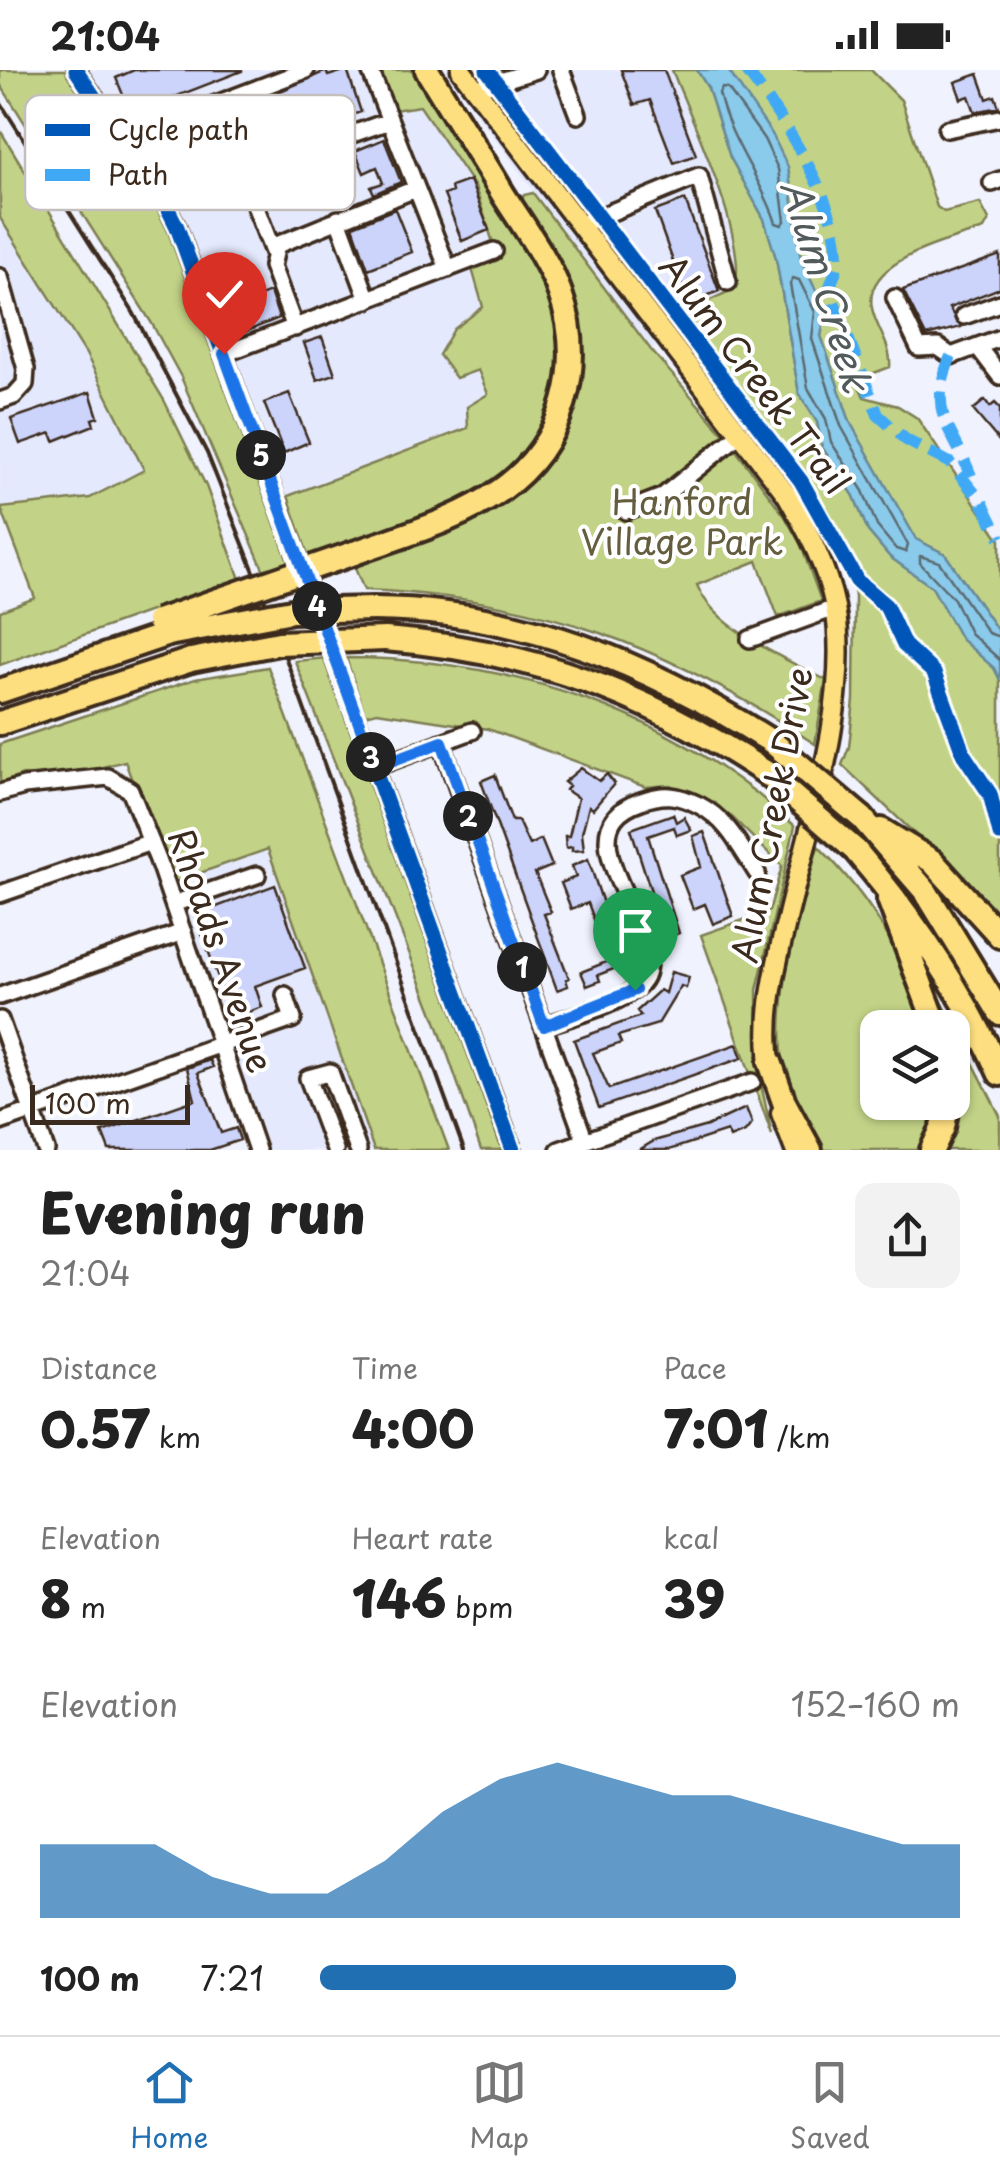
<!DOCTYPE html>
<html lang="en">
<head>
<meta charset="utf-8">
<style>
	:root { --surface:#fff; --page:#f2f2f2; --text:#222; --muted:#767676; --line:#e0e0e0; --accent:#1f6fb2 }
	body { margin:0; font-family:"Playpen Sans",sans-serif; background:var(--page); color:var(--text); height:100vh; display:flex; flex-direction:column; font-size:38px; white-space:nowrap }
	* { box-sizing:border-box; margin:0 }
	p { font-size:32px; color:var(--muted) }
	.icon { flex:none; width:55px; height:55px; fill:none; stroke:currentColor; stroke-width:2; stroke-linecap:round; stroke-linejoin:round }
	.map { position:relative; height:1080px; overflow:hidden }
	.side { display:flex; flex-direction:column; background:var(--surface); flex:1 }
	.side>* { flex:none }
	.controls { position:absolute; left:860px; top:940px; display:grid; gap:20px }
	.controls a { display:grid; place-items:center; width:110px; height:110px; border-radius:20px; background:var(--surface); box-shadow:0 2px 8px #0004; font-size:50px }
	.scale { position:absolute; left:30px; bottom:25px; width:160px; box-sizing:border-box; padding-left:10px; border:5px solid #3b2a1e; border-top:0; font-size:28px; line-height:35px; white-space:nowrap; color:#3b2a1e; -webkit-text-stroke:8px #fff; paint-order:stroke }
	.pin { position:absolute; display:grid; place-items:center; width:85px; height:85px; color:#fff; margin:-102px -42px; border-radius:50% 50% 50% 0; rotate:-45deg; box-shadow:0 0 10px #0007 }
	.pin .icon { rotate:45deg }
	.km { position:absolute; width:50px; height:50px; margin:-25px; border-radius:50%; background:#222; color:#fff; font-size:28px; line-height:50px; text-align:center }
	.round { display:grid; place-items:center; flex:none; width:105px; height:105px; border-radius:20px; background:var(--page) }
	.summary { display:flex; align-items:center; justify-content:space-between; height:170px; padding:0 40px }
	h1 { font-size:55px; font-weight:800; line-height:75px }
	.metrics { display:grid; grid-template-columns:repeat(3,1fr); gap:15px; height:170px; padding:10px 40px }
	.metrics div { display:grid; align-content:center }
	.metrics b { font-size:50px; font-weight:800 }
	.metrics small { font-size:28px; font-weight:400 }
	.metrics p { font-size:28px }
	.chart { height:280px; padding:20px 40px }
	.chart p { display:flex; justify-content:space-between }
	.chart svg { width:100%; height:180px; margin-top:10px; fill:var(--accent); opacity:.7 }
	ul { padding:0 40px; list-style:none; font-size:32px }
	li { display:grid; grid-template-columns:160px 120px 1fr; align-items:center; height:75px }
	li i { height:25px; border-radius:12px; background:var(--accent) }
	.status { display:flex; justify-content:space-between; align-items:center; height:70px; padding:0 50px; background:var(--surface); direction:ltr }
	.status svg { height:28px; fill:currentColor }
	.menu { display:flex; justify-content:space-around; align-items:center; height:140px; border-top:2px solid var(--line); background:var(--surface); font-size:28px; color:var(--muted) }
	.menu a { display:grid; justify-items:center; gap:5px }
	.menu .selected { color:var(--accent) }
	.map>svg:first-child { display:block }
</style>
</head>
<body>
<div class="status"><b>21:04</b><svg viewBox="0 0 49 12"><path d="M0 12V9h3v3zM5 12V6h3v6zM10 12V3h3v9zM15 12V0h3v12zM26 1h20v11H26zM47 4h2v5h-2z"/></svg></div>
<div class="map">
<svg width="1000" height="1080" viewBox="0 0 1000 1080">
	<rect width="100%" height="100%" fill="#f0f2fe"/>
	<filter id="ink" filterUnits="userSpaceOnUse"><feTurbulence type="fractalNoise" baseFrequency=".01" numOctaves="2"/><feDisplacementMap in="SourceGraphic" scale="20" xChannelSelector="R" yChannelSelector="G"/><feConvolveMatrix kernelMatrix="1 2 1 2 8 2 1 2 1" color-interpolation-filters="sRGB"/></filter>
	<g filter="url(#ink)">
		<path fill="#e5e9fd" d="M68 0H378L399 42 419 35 475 117 497 185 483 237 454 259 488 324 467 337 468 358 272 432Z
			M444 0H672L712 99 736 181 738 208 734 219 691 239 688 248 651 280Z
			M0 148 86 284 144 401 90 428 1 438 0 435Z
			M268 778 374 1080H260L169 814Z"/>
		<path fill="#c2d387" stroke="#7e7e52" stroke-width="2.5" d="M0 0H68L157 130 168 151 292 491 264 501 181 307 151 252 0 14Z
			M378 0H415C482 108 649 292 504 406 448 450 374 461 308 485L288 426 468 358 467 337 488 324 478 300 456 308 439 285 454 259 483 237 471 195 497 185 475 117 420 36 393 40Z
			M672 0H697L708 18 730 87 764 149 776 188 799 323 817 352 822 377 854 426 868 461 890 487 932 517 961 569 994 598 1000 610V854L934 782 842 695 849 677 854 630 855 527 851 495 837 460 811 417 688 248 691 239 734 219C751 174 690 46 672 0Z
			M728 0H871L901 30 937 137 944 142 980 133 989 150 984 159C950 171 862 189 872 238 876 259 892 275 890 297L863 307 860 318 864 327 898 336 917 348 1000 470V564L945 484 916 469 850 352 821 266 826 241 801 190 788 97Z
			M0 60 164 330 206 416 240 509 0 595V541L35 528 1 438 90 428 144 400 86 284 0 148Z
			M533 123 651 280 723 363 784 445 801 475 821 531 778 547 757 491 697 515C714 558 785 589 826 610L815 674C669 577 540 527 364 520L352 491 503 426 577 309 520 135 524 125Z
			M327 588 502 1080H481L437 954 295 591Z
			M346 588C512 588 672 642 795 756L757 920 758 1000 772 1065 701 865 769 841 782 796 732 747 671 715 645 717 488 659 377 642 365 645Z
			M268 597 449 1080H374L268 779 169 814 125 691 65 707 23 705 0 713V674L195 609Z
			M818 776C876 833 900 883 929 957L878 958V1032L940 1033 922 1080H813C804 1054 789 1026 784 999 772 925 800 848 818 776Z
			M931 910 1000 1046V1080H940L953 1023 952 958 943 957 928 911Z"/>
		<path fill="#8acaeb" stroke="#6a8a99" stroke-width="2.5" d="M697 0H728L772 64 788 97 801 190 826 241 821 266 850 352 916 469 945 484 1000 564V610L994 598 961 569 932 517 890 487 868 461 854 426 822 377 817 352 799 323 776 188 764 149 730 87 708 18Z"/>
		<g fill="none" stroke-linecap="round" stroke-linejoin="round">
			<path stroke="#5b6a70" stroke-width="2.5" d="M722 18 728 19 764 69 778 99 785 151 782 155 776 153C761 107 730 72 719 23Z
				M793 208 799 210 815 242 812 269 841 356 908 475 906 482 896 479 877 456 863 421 831 372 826 349 808 318 790 214Z
				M1000 567 988 563 939 492 920 486V493L954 529 970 563 1000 590"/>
		</g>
		<path fill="#ccd4fc" stroke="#3b2a1e" stroke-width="2.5" d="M134 0H242V1L131 44 116 8Z
			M347 0 361 42 283 68 269 26 326 1 328 6Z
			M621 0H664L696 85 674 93 650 30 634 35Z
			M978 4 987 29 995 26 999 37 975 42 969 26 961 29 955 12Z
			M384 69 401 112 374 124 371 117 383 113 377 97 364 103 355 81Z
			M470 110 489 160 462 171 444 125 452 122 451 117Z
			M685 130 719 221 688 233 655 141Z
			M395 139 412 182 368 199 353 156Z
			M1000 185V218L949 238 961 257 926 266 903 220Z
			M270 222 279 248 235 266 228 249 243 243 240 234Z
			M322 267 335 304 317 310 304 273Z
			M90 322 98 347 92 349 94 355 54 371 51 363 20 374 11 349Z
			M289 323 309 372 284 383 264 333Z
			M985 330 990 337 995 333 1000 338V372L973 340Z
			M581 698 599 711 607 704 614 714 593 739 589 736 582 763 584 780 572 781V777L566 778 565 766H569L578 728 566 720 569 716 564 712Z
			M495 705 512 751H518L529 775 541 769 552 796 535 803 551 842 544 844 569 908 566 909 568 916 557 920 481 711Z
			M673 744 676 752 684 747 691 760 677 765 674 757 648 766 679 863 666 868 631 759Z
			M704 762 733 846 713 854 705 834 693 839 680 805 701 797 693 766Z
			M588 789 624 895 598 905 600 911 587 916 581 902 609 891 588 833 571 839 561 813 576 807 572 796Z
			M275 815 305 898 255 916 262 937 233 948 195 845Z
			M671 902 689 907 686 918 681 916 658 954 618 966 621 973 593 983 609 1019 737 974 742 988 599 1038 574 970 641 946 637 941 660 920 665 923Z
			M210 990 213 997 198 1003 221 1063 236 1058 240 1070 210 1080H109L102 1062 195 1030 187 998Z
			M746 1038 752 1053 745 1062 730 1068 727 1061 669 1080H639L654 1071 707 1056Z"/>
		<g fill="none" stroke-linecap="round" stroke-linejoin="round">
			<g stroke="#3b2a1e" stroke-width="22">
				<path id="minor" d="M76 0 164 131 177 157 513 1080
					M370 0 448 199
					M561 0 578 45
					M475 19 536 0
					M947 59 1000 48
					M124 69 306 0
					M243 104 273 182
					M992 113 1000 110
					M164 131 389 51
					M338 149 368 230
					M580 155 699 106 728 212
					M0 207 26 299 25 314 14 326 0 331
					M895 228 919 278 938 277 951 286 1000 268
					M964 246 1000 233
					M295 258 272 196 277 175 415 119
					M978 277 1000 306
					M224 284 494 181
					M626 441 662 427 740 364
					M750 569 835 538
					M441 672 585 1071
					M375 697 472 661
					M0 723 24 716 108 707 130 720 158 790 257 1080
					M0 824 151 772
					M173 834 257 805
					M0 926 183 862
					M0 950 46 1080
					M543 956C570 946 633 933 645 907 667 857 555 760 641 731 664 723 677 724 699 735 728 750 740 777 757 803
					M0 1052 293 949 285 925
					M335 1080 308 1008 330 1002 358 1080
					M559 1080 752 1012"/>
			</g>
			<g stroke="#3b2a1e" stroke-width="25">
				<path id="major" d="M461 0 787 425C807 460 827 497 835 537 851 629 810 754 788 845 776 896 761 949 772 1003
					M781 1043 795 1080"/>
			</g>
			<g stroke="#3b2a1e" stroke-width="30">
				<path id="highway" d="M354 483C403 465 458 451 501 420 564 375 586 296 560 223 547 187 523 156 503 124 478 82 452 41 427 0
					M374 539C521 540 649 594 772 672
					M385 569C529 580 644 622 765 702
					M0 621 168 564
					M0 653 191 590
					M862 748 926 822 1000 943
					M881 760 932 791 1000 866
					M855 780C914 849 963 921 1000 1004
					M889 829 937 958
					M770 992 784 1032 810 1080
					M932 1080 943 1057 948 1032"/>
			</g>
			<use href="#minor" stroke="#fff" stroke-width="15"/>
			<use href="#major" stroke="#fedf80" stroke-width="18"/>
			<use href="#highway" stroke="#fedf80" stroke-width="22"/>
			<path stroke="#3b2a1e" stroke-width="4" d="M0 32 133 242 207 383 260 517 464 1080"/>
			<g stroke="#3b2a1e" stroke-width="30" stroke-linecap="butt">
				<path id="highway-bridge" d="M158 551 354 483
					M168 564 292 541 374 539
					M191 590 279 573 385 569
					M772 672 862 748
					M765 702 855 780"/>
			</g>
			<use href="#highway-bridge" stroke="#fedf80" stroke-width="22"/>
			<path stroke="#3fa9f5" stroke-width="12" stroke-dasharray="25 12" stroke-linecap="butt" d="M746 0C781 46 838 130 838 189 838 199 832 210 829 219L878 345 906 370 950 393 982 432 1000 468
				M951 286C926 344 952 356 971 406"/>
			<g stroke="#fff" stroke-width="21">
				<path id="cycleway" d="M76 0 164 131 177 157 513 1080
					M487 0 801 411 857 511 886 536 904 575 934 603 964 685 990 724 1000 764"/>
			</g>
			<use href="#cycleway" stroke="#0057b8" stroke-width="15"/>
		</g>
	</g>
	<g fill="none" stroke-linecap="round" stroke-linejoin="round" filter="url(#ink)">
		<g stroke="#fff" stroke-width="20">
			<path id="route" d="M224 284 375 697 442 672 544 956 635 920"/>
		</g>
		<use href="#route" stroke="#1a73e8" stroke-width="12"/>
	</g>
	<g text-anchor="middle" stroke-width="8" stroke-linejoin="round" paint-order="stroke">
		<g font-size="35" fill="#3b2a1e" stroke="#fff">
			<text transform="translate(754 305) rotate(53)" y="12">Alum Creek Trail</text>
			<text transform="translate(773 745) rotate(-79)" y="12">Alum Creek Drive</text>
			<text transform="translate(220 881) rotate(71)" y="12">Rhoads Avenue</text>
		</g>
		<g font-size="35" fill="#645d3e" stroke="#fff">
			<text x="682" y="445">Hanford<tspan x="682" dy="40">Village Park</tspan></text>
		</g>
		<g font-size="38" font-style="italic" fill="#535a5c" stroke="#fff">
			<text transform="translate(825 216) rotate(73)" y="13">Alum Creek</text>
		</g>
	</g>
	<rect x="25" y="25" width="330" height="115" rx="15" fill="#fff" stroke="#c4bfbc" stroke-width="2.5"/>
	<rect x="45" y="54" width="45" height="12" fill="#0057b8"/>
	<rect x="45" y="99" width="45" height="12" fill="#3fa9f5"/>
	<g font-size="28" fill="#3b2a1e">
		<text x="108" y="70">Cycle path</text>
		<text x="108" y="115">Path</text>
	</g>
</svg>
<div class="controls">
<a><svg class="icon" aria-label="layers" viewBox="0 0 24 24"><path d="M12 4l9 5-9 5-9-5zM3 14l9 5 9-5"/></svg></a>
</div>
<div class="scale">100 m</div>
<div class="pin" style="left:635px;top:920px;background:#1e9e55"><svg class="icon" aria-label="arrive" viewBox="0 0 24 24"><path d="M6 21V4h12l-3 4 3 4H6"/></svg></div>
<div class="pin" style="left:224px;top:284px;background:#d93025"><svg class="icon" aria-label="check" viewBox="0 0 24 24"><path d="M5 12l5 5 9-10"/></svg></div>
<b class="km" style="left:522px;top:897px">1</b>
<b class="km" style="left:468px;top:746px">2</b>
<b class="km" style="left:371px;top:687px">3</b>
<b class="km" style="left:317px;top:536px">4</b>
<b class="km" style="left:261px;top:385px">5</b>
</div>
<section class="side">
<div class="summary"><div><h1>Evening run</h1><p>21:04</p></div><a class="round"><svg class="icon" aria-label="share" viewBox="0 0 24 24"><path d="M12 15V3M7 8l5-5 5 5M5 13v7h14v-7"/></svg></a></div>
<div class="metrics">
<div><p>Distance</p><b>0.57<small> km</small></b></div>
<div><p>Time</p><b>4:00</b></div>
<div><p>Pace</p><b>7:01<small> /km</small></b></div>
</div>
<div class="metrics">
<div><p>Elevation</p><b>8<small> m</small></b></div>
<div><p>Heart rate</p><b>146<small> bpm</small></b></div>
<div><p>kcal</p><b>39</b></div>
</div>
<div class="chart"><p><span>Elevation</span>152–160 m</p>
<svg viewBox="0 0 160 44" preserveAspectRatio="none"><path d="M0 44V26L10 26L20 26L30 34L40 38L50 38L60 30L70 18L80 10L90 6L100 10L110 14L120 14L130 18L140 22L150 26L160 26V44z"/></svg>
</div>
<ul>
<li><b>100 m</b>7:21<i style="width:65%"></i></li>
</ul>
</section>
<nav class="menu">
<a class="selected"><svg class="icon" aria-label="home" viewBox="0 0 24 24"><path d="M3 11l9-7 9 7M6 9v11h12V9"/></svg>Home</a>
<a><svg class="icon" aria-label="map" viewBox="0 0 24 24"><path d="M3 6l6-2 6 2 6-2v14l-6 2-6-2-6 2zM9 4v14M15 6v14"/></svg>Map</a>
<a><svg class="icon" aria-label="saved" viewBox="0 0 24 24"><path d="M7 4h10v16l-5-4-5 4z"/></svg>Saved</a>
</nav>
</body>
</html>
